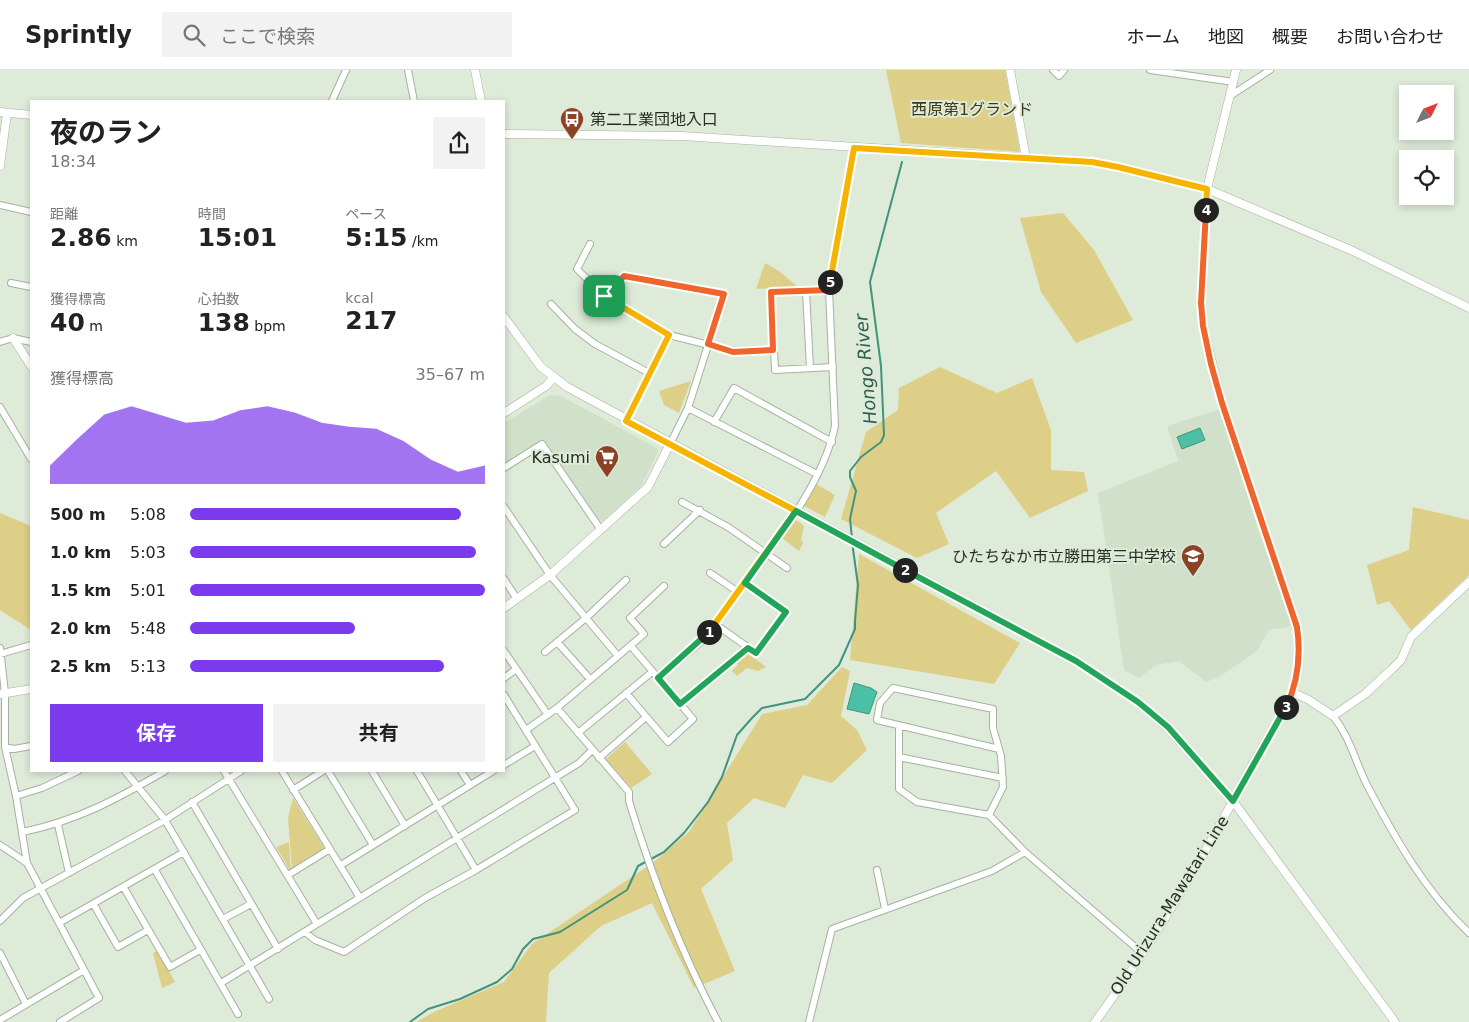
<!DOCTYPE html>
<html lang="ja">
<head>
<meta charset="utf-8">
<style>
	:root { --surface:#fff; --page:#f2f2f2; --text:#222; --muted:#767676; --line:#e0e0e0; --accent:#7c3aed }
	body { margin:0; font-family:"DejaVu Sans","Noto Sans JP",sans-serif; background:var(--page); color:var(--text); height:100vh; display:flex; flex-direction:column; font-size:19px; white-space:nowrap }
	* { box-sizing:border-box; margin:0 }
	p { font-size:16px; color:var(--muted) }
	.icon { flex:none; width:28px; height:28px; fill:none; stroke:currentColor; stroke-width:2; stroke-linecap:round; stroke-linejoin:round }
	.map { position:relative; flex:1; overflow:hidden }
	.drawer { position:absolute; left:30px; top:30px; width:475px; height:672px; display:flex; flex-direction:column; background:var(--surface); border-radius:0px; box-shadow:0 2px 8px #0003 }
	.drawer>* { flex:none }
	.needle { width:32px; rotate:48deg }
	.fabs { position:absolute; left:1399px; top:15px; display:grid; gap:10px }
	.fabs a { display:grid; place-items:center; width:55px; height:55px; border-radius:0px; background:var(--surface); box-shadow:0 2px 8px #0003; font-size:25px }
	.pin { position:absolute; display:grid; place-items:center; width:42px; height:42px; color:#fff; margin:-21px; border-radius:10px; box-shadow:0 2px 8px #0006 }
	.km { position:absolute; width:25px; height:25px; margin:-12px; border-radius:50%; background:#222; color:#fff; font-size:14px; line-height:25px; text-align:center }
	.round { display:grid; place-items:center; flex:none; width:52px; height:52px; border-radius:0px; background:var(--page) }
	.overview { display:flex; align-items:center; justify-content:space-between; height:85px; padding:0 20px }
	h1 { font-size:28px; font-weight:700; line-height:38px }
	.figures { display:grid; grid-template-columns:repeat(3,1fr); gap:8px; height:85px; padding:5px 20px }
	.figures div { display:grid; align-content:center }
	.figures b { font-size:25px; font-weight:700 }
	.figures small { font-size:14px; font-weight:400 }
	.figures p { font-size:14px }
	.chart { height:140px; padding:10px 20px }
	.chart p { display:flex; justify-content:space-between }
	.chart svg { width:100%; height:90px; margin-top:5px; fill:var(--accent); opacity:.7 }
	.cta { display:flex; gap:10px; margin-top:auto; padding:10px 20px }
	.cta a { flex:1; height:58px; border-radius:0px; background:var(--accent); color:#fff; font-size:20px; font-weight:700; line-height:58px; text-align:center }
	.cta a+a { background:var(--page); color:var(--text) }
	ul { padding:0 20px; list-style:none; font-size:16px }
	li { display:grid; grid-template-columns:80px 60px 1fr; align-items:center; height:38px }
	li i { height:12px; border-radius:6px; background:var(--accent) }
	header { display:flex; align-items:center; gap:30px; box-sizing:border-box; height:70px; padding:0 25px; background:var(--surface); border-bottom:1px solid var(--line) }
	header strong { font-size:24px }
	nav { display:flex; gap:28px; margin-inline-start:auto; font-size:18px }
	.search { width:350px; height:45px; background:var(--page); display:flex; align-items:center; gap:12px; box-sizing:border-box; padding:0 18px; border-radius:0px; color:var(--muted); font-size:19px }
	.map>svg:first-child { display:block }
</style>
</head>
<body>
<header>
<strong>Sprintly</strong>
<div class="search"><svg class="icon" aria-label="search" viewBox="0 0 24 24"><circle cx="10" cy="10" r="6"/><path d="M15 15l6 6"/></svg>ここで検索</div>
<nav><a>ホーム</a><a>地図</a><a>概要</a><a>お問い合わせ</a></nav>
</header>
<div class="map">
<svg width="1469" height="952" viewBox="0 0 1469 952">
	<rect width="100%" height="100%" fill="#deebd9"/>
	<path fill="#d1e1c9" d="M550 325 561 326 657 378 658 382 642 415 603 451H598L543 370 504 394V353Z
		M1220 339 1259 462 1292 551 1289 557 1269 560 1257 581 1219 607 1206 612 1179 591 1156 595 1139 608 1124 600 1098 423 1178 391 1167 356Z"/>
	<path fill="#ddcf87" d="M886 0H1005L1020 82 901 73Z
		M1063 143 1094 180 1133 250 1076 273 1041 222 1020 148Z
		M765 193 779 201 798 217 756 219Z
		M940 297 997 323 1032 308 1051 360V400L1084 402 1088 421 1030 448 996 401 936 443 949 474 917 488 841 449 866 362 898 340 899 318Z
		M691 311 679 343 664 335 659 321Z
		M816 414 835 425 825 447 804 436Z
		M1413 437 1469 450V505L1411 560 1389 531 1377 535 1367 495 1409 480Z
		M0 443 31 456V560L0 540Z
		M795 449 804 456 801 469 803 473 799 481 782 468Z
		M859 484 1020 573 994 614 850 590Z
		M747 583 766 597 758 601 747 598 737 606 732 601 738 595 735 592Z
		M842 597 850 601 841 646 857 660 867 680 832 713 803 705 785 738 754 728 727 753 733 790 701 819 735 901 694 918 652 833 601 856 549 903 546 952H416L434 942 504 912 532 874 654 792 689 762 762 644 807 635Z
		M625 672 652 704 631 718 606 689Z
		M293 728 325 779 292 799 288 748Z
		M289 772 291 802 276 777Z
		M158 881 175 912 162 918 153 883Z"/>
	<path fill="#4bc0a4" stroke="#40947e" d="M1200 358 1205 370 1182 379 1177 367Z
		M854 613 871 618 877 622 869 644 847 639Z"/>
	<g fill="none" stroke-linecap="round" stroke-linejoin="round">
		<path stroke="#40947e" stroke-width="2" d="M852 468 850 449 856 421 850 407V401L861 387 881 372 884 365 881 296 870 212 902 92
			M410 952 428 939 460 929 497 912 512 899 523 879 533 869 560 862 627 820 638 796 664 782 684 763 708 732 722 707 737 665 752 648 762 638 805 629 839 595 855 559V551L858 515 852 472"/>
		<g stroke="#a5b2a0" stroke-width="8">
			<path id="minor" d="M408 0 414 31
				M1053 0 1059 6 1064 0
				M1150 0 1234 12
				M1230 26 1270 0
				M332 31 346 0
				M0 135 31 142
				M590 174 577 199 604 226 669 265 733 281 773 280
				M11 213 31 217
				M829 220 771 222 775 300 833 297
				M806 221 810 298
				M604 226 624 205 724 225 688 338 670 374
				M551 234 575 259 595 274 649 303
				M0 272 13 268 31 272
				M0 337 31 389
				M688 338 817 404
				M626 351 669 265
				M714 352 734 318 832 372
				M504 398 542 374 601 460
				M682 432 728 457 787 498
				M504 437 550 505 618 586
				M664 474 700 440
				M710 503 738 522
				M504 509 517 529
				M715 554 756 583 786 542 745 513
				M558 573 590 609
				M0 578 5 623V677L16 726 27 793 99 928 60 952
				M504 581 548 645
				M545 582 586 548 626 510
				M0 584 31 575
				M504 608 515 600
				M658 608 703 570 715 554C755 497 821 424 835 356L829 220 854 78
				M626 623 668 672 693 649 631 576
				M680 634 748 578
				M557 638 629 722V731C652 807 681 882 718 952
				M1333 646C1350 667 1355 691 1367 715 1395 768 1425 821 1469 863
				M899 655V719L917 732 989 745
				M526 660 557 638 644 564 630 548 664 516
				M578 663 652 602
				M5 677 14 679 31 676
				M999 679 877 650 880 633 893 618 993 639V658L1001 686 1003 717 989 745 1025 782
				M899 687 1003 708
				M599 688 646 647
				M504 695 535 676
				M125 701 165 750 269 929
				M224 701 317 854
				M282 701 360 828
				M328 701 373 775
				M372 701 405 756
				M417 701 476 800
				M461 701 470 715
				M293 720 323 701
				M16 726 42 718 78 701
				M192 732 278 879
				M58 755 69 803
				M23 762C79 750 117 729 165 701
				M0 775 27 793
				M341 795 493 701
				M155 800 238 944
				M877 800 885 839
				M288 805 330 779
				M124 818 170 897 200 880
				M94 835 118 877 148 860
				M223 849 251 834
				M0 851 23 828 165 750 241 701
				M59 853 184 782
				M305 862 315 870 344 882 425 828 476 800 575 740 504 625
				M0 883 26 934
				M221 913 579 693 592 680
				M0 950 84 900
				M809 952 832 859 992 801 1025 782 1142 883"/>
		</g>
		<g stroke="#a5b2a0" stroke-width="9">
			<path id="tertiary" d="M475 0 481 31
				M1010 0 1026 88
				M0 42 31 45
				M504 64 682 66 1091 92 1118 97 1207 119 1353 181 1469 238
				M0 96 7 43
				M504 247 541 297 567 317 1076 591 1138 632 1167 657 1190 683 1233 731 1395 952
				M13 268 31 296
				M504 343 546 316 553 308
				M504 538 550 505 648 417 670 374
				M1292 622 1309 630 1333 646 1365 624 1392 599 1401 590 1411 567 1469 512
				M0 624 31 619
				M1095 952C1154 872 1205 785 1251 697 1264 673 1282 650 1291 624 1299 602 1300 581 1297 557L1222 333 1203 256 1201 233 1207 119 1236 0"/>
		</g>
		<use href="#minor" stroke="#fff" stroke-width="6"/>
		<use href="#tertiary" stroke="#fff" stroke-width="8"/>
	</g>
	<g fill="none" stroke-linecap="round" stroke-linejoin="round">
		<g stroke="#fff" stroke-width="10">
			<path id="split-1" d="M604 226 669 265 626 351 796 441 709 562"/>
		</g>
		<g stroke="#fff" stroke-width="10">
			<path id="split-2" d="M709 562 658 608 680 634 748 578 756 583 786 542 745 513 796 441 905 500"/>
		</g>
		<g stroke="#fff" stroke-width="10">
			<path id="split-3" d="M905 500 1076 591 1138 632 1168 657 1233 731 1286 637"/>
		</g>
		<g stroke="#fff" stroke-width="10">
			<path id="split-4" d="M1206 140 1201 233 1203 256 1211 294 1222 333 1297 557C1301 585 1298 612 1286 637"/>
		</g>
		<g stroke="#fff" stroke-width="10">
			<path id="split-5" d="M830 212 854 78 1092 92 1118 97 1207 119 1206 140"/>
		</g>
		<g stroke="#fff" stroke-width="10">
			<path id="split-6" d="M604 226 624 206 724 224 708 274 733 282 773 280 771 222 829 220 830 212"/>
		</g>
		<use href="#split-1" stroke="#f5b400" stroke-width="6"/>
		<use href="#split-2" stroke="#22a559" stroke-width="6"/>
		<use href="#split-3" stroke="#22a559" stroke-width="6"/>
		<use href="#split-4" stroke="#f0652b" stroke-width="6"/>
		<use href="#split-5" stroke="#f5b400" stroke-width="6"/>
		<use href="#split-6" stroke="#f0652b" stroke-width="6"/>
	</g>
	<defs>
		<g id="bus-pin" transform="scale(1.25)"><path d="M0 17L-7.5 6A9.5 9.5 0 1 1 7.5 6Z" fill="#8c4325" stroke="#deebd9"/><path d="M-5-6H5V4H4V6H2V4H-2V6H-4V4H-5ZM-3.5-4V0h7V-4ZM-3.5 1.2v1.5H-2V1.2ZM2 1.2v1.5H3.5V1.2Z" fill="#fff"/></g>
		<g id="supermarket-pin" transform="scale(1.25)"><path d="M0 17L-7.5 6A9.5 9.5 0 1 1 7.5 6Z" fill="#8c4325" stroke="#deebd9"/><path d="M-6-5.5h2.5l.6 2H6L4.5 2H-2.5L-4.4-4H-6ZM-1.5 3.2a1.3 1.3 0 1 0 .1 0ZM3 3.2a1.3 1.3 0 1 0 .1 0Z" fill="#fff"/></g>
		<g id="school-pin" transform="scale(1.25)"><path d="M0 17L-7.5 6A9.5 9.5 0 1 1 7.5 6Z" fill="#8c4325" stroke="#deebd9"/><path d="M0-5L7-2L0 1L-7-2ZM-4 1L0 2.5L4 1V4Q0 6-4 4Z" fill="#fff"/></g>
	</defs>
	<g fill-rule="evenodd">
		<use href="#bus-pin" x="572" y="49"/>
		<use href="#supermarket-pin" x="607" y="387"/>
		<use href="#school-pin" x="1193" y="486"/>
	</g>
	<g text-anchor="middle" stroke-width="4" stroke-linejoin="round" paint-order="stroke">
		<g font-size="16" fill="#413912" stroke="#deebd9">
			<text x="972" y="45">西原第1グランド</text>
		</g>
		<g font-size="16" fill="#282d26" stroke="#deebd9" text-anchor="end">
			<text x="590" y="55" text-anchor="start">第二工業団地入口</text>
			<text x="590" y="393">Kasumi</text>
			<text x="1176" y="492">ひたちなか市立勝田第三中学校</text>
		</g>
		<g font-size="16" fill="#282d26" stroke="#deebd9">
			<text transform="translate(1169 835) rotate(-58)" y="6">Old Urizura-Mawatari Line</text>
		</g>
		<g font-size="18" font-style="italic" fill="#2e5f52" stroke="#deebd9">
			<text transform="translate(866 299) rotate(-95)" y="6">Hongo River</text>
		</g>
	</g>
</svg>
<div class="fabs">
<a><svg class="needle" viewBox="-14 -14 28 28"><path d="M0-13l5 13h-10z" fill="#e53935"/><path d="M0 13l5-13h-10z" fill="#767676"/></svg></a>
<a><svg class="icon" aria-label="locate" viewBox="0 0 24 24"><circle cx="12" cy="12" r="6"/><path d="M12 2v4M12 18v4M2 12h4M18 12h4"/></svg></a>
</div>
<div class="pin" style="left:604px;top:226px;background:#1e9e55"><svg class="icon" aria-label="arrive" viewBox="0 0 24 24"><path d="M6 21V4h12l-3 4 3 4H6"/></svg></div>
<b class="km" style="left:709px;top:562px">1</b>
<b class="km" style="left:905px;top:500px">2</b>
<b class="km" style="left:1286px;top:637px">3</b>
<b class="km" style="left:1206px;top:140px">4</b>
<b class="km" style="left:830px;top:212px">5</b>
<section class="drawer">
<div class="overview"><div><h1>夜のラン</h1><p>18:34</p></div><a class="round"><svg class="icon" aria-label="share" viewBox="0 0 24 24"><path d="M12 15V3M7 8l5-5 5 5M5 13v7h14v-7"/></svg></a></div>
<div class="figures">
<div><p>距離</p><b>2.86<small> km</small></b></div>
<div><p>時間</p><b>15:01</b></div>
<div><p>ペース</p><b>5:15<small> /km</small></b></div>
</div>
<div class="figures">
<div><p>獲得標高</p><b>40<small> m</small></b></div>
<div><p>心拍数</p><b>138<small> bpm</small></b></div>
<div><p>kcal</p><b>217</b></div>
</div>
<div class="chart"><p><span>獲得標高</span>35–67 m</p>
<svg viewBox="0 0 160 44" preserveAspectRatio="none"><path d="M0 44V35L10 22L20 10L30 6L40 10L50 14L60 13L70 8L80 6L90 9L100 14L110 16L120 17L130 23L140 32L150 38L160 35V44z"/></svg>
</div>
<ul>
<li><b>500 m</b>5:08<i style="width:92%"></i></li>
<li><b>1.0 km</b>5:03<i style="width:97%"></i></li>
<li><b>1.5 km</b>5:01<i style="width:100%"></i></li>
<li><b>2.0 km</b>5:48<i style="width:56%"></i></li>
<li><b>2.5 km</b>5:13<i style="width:86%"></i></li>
</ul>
<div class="cta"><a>保存</a><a>共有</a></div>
</section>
</div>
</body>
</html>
